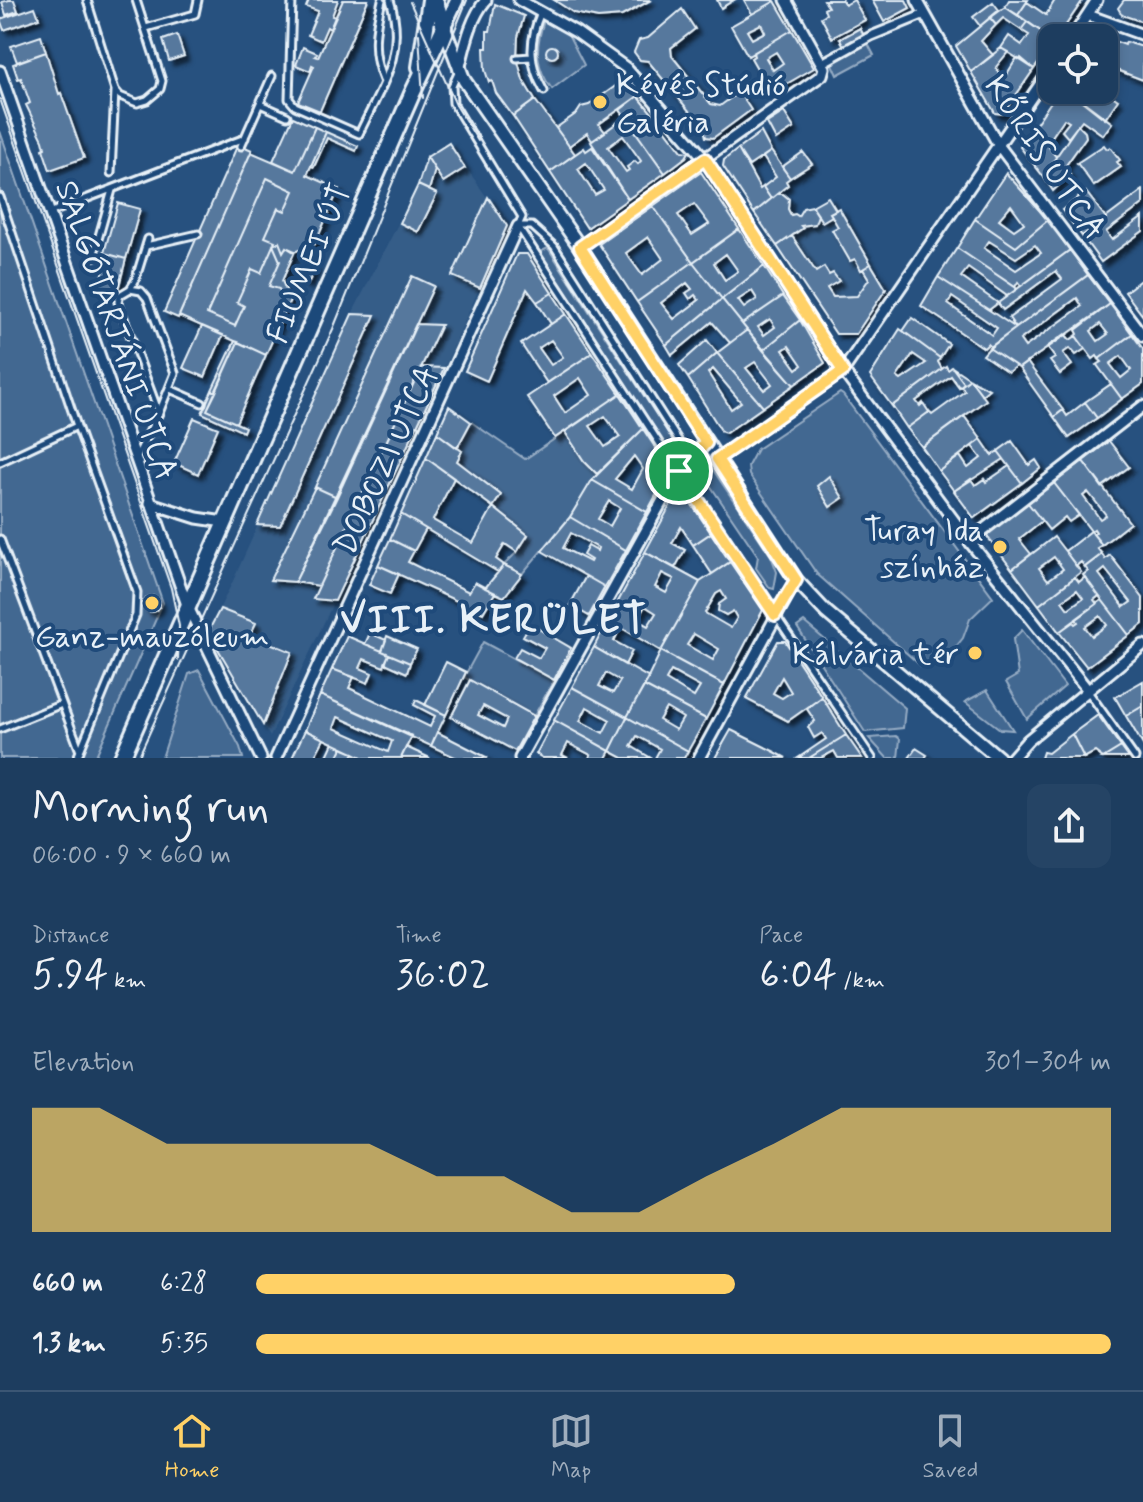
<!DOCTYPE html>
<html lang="en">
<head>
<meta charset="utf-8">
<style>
	:root { --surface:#1d3d5f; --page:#254465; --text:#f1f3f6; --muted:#a0aebd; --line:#3b5674; --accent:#ffd166 }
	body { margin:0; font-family:Mynerve,sans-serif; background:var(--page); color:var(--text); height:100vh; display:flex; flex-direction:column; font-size:30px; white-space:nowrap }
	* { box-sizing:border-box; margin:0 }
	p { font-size:26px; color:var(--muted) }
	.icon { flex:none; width:44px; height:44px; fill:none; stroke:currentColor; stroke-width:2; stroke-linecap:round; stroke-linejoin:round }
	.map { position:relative; height:758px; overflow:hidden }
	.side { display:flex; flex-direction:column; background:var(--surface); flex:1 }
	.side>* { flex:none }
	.buttons { position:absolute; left:1038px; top:24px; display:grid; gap:16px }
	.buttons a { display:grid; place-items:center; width:80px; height:80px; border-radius:16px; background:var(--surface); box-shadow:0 4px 12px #0003,0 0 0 2px var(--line); font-size:40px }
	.pin { position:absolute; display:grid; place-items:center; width:68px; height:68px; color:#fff; margin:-34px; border:4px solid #fff; border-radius:50%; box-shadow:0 2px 8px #0007 }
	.round { display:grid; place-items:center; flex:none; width:84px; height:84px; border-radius:16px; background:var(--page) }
	.headline { display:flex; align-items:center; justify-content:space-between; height:136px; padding:0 32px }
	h1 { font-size:44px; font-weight:600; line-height:60px }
	.metrics { display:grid; grid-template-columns:repeat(3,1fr); gap:12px; height:136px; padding:8px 32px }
	.metrics div { display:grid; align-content:center }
	.metrics b { font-size:40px; font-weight:600 }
	.metrics small { font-size:22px; font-weight:400 }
	.metrics p { font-size:22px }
	.chart { height:224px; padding:16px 32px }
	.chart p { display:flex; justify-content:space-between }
	.chart svg { width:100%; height:144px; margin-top:8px; fill:var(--accent); opacity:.7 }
	ul { padding:0 32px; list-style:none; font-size:26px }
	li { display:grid; grid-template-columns:128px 96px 1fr; align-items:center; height:60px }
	li i { height:20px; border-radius:10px; background:var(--accent) }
	.tab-bar { display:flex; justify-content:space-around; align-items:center; height:112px; border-top:2px solid var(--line); background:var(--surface); font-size:22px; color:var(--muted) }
	.tab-bar a { display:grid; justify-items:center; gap:4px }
	.tab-bar .selected { color:var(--accent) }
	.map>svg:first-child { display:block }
</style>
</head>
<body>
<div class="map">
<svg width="1143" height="758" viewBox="0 0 1143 758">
	<defs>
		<filter id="shadow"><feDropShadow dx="4.5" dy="4.5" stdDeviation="2" flood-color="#0009"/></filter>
	</defs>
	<rect width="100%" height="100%" fill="#27517f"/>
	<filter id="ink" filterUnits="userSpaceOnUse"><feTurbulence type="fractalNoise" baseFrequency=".0125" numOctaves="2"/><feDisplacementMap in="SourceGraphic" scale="16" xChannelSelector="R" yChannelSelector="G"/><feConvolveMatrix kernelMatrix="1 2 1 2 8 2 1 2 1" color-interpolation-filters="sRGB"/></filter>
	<g filter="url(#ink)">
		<path fill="#355d88" d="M449 143 507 226 444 368 270 737 208 632 233 581 352 314 418 185 427 157Z
			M839 208 886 289 856 334H836L777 246 803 228 831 217 830 213Z"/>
		<path fill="#436891" stroke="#96acc4" stroke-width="2" d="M544 21 568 34 584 65 552 89C535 67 535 47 544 21Z
			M867 42 874 55 837 75 831 62Z
			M0 131 163 603 95 758H0Z
			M548 248 681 453 675 460 540 252Z
			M840 393 843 395 993 597 970 619 963 638 947 658 921 666 817 574 749 475 748 466 757 449Z
			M471 422 525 459 565 432 584 461 597 474 570 517 522 574 504 565 517 552 528 535 493 507 501 495 457 461V448Z
			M697 454 707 461 771 556 777 572 774 589 770 588 756 568 758 556 695 463 689 466Z
			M804 622 905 708 903 728 865 732 797 627Z
			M1022 630 1065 686 1027 719 1006 682 1018 675 1013 639Z
			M483 642 554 680 534 716 464 677Z
			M199 670 240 747 243 758H162L189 674Z
			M987 690 1013 730 1000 729 965 702Z
			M896 736 900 739 898 758H887L869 738Z"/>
		<path fill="#57789d" stroke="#e8f1f8" stroke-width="2" fill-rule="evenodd" filter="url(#shadow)" d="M9 0H14L18 11 6 15 2 2Z
			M309 0H338L332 16 335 17 330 29 327 27 321 41 308 35 318 11 306 7Z
			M343 0H368L320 111 298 102 314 66 312 65 310 71 296 65 303 47 317 53 315 56 318 57Z
			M554 0H651L622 16 598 18 574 13Z
			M717 0H734L721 8Z
			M744 0H774L775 1 752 14Z
			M824 0H842L845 5 854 0 865 20 832 38 821 17 826 14 824 9 828 7Z
			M872 0H906L910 8 884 22Z
			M1009 0H1028L1018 15 1005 7Z
			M1055 0H1083L1057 38 1052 39 1018 15 1027 2 1046 15Z
			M1124 0H1143V22L1122 15 1118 8Z
			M775 1 792 30 748 56 731 26ZM761 24 765 32 752 39 747 31Z
			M993 2 999 10 980 26 973 17Z
			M495 4 524 16 518 37 517 58 523 80 535 100 513 116 496 93 492 81 489 82 485 70 484 48H487V31H490Z
			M35 7 39 18 4 30 0 19Z
			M1005 7 1027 22 1021 30 1003 18 996 25 990 18Z
			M682 9 695 29 671 48 672 56 711 104 720 106 739 92 751 110 713 138 706 137 704 129 648 61 640 60 634 52 639 40 648 38Z
			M990 18 996 25 981 41 993 55 971 72 956 46Z
			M1027 22 1052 39V45L1034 69 1021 58 1020 60 1001 48 1009 36 1022 45 1029 35 1021 30Z
			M860 28 864 36 844 46 840 39Z
			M792 30 814 68 771 93 751 58 754 56 753 53ZM776 52 783 63 773 70 766 58Z
			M177 35 184 56 169 61 163 40Z
			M1105 35 1106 38 1125 45 1126 42 1143 47V80L1109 67 1104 74V38H1097Z
			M41 36 46 52 17 62 11 46Z
			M546 52a6 6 0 1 1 12 0a6 6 0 1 1-12 0Z
			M1001 48 1008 52 996 67 1003 80 1017 58 1034 69 1003 114 995 113 971 72Z
			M46 52 59 94 61 93 84 158 50 170 43 149 45 148 43 140 26 105 30 103 21 78 18 79 13 64Z
			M622 77H626L638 96 599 124 605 132 592 141 587 133 569 146 556 128 577 113 581 107 589 105 621 82Z
			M1059 90H1068L1112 123 1103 135 1082 120 1068 138 1062 131 1069 122 1064 119 1047 144 1056 157 1043 176 1020 147Z
			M1068 90H1104L1118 100 1105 119Z
			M638 96 651 112 657 115 659 121 682 151 689 152 686 157 665 173 620 110Z
			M535 100 575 154 550 172 513 116Z
			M784 112 794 128 776 140 767 123Z
			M293 117 315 127 295 171 273 161Z
			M625 117 665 173 628 199 591 142ZM623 136 641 161 638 164 635 161 627 167 629 170 626 172 608 147Z
			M1078 125 1085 132 1086 137 1064 168 1070 175 1053 191 1043 176Z
			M315 127 326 132 307 175 339 189 315 244 294 252 286 247 283 252 279 242 273 245 280 261 269 286 279 289 283 299 289 297 290 300 266 355 179 316 251 152 295 171ZM267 178 294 191 285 211 278 208 265 237 275 241 261 273 252 269 237 302 244 306 235 326 207 314Z
			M326 132 358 146 356 151 327 138 314 167 311 166Z
			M761 132 771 151 749 166 738 149Z
			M449 143 465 168 443 182 427 157Z
			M238 144 252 150 178 318 164 312Z
			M1104 145 1107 149 1110 147 1120 160 1117 162 1121 167 1094 186 1077 163Z
			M592 147 628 199 587 228 550 172 584 148 586 151ZM586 163 604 190 595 195 578 169Z
			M738 149 760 189 763 187 771 199 754 213 723 166 724 160Z
			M771 151 790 178 786 181 788 185 771 199 763 187 776 177 763 157Z
			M803 152 812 164 790 178 782 167Z
			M427 157 435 170 429 190 418 185Z
			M701 172 739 229 693 262 653 206ZM694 204 709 224 692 235 678 215Z
			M1006 173 1048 220 1016 247 975 219ZM1011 205 1024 223 1014 230 999 219Z
			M267 178 294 191 285 211 278 208 265 237 275 241 261 273 252 269 237 302 244 306 235 326 207 314Z
			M418 185 437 194 418 232 400 223Z
			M1143 190V204L1106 232 1112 240 1143 217V231L1101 262 1082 236Z
			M1086 192 1106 218 1082 236 1062 210Z
			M777 194H783L789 199 788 209 791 215 795 214 798 216 803 208 812 206 818 215 815 224 801 226 803 228 777 246 754 213Z
			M488 197 507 226 480 288 452 276Z
			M828 197 836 210 830 213 832 216 822 222 812 206Z
			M118 203 140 209 126 259 104 253Z
			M653 206 693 262 637 302 599 244ZM648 237 663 259 642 275 626 253Z
			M839 208 871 264 861 270 855 259 850 261 832 230 838 227 830 213Z
			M975 219 1016 247 1048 220 1070 250 1021 286 1018 282 1015 287 957 248ZM989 241 1016 258 1035 245 1041 253 1016 270 984 248Z
			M739 229 764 266 722 299 693 262ZM726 254 738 271 725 280 714 263Z
			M792 236 816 272 824 267 829 275 833 273 839 281 827 288 833 297 857 296 869 279 863 269 871 264 886 289 856 334H836L777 246Z
			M279 242 283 252 286 247 295 251 282 281 289 297 283 299 279 289 269 286 280 261 273 245Z
			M957 248 1015 287 1017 289 1007 296 968 268 961 277 998 303 989 310 938 277Z
			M1070 250 1088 275 1016 328 1009 318 1062 279 1056 271 1003 310 998 303Z
			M108 254 126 259 117 294 99 289Z
			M517 254H527L552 293 537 302 527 289 487 381 465 371Z
			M693 262 722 299 666 345 637 302ZM687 283 692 289 686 293 690 299 695 295 699 300 674 319 661 303Z
			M308 265 315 268 308 284 301 280Z
			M764 266 783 296 742 324 722 299ZM752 291 757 299 744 308 738 300Z
			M1088 275 1110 304 1019 368 989 348ZM1077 298 1082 306 1025 347 1020 340Z
			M412 276 434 286 337 497 315 487Z
			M938 277 989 310 1016 328 991 347 988 344 984 348 921 306ZM952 297 997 328 992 335 948 304Z
			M1143 278V316L1125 292Z
			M552 293 566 314 551 324 537 302Z
			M783 296 800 320 763 350 742 324ZM770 319 775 327 764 335 758 327Z
			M722 299 747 330 730 343 712 322 672 355 666 345Z
			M1110 304 1132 334 1099 359 1097 356 1093 359 1076 336 1078 334 1076 330ZM1100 324 1108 334 1098 341 1091 331Z
			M352 314 375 315 280 526 257 525Z
			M566 314 592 353 547 383 521 344ZM551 340 563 357 551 365 539 348Z
			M912 318 949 344 940 358 903 331Z
			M800 320 825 363 794 385 763 350ZM789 346 802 365 797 369 783 350Z
			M416 324 441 325 319 586 295 582Z
			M202 326 223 335 205 377 183 368Z
			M900 329 940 358 938 362 942 369 892 406 870 376ZM913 354 926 363 901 380 897 377Z
			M747 330 794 385 763 407 717 353ZM755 362 772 384 764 390 746 368Z
			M1065 334 1070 340 1076 336 1085 349 1076 355 1070 348 1063 353 1072 365 1060 374 1050 361 1055 358 1047 347Z
			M1132 334 1143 349V384L1122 399 1097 365 1102 362 1099 359ZM1121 356 1131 370 1121 378 1110 364Z
			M707 340 717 353 688 378 679 365Z
			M235 341 238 342 216 392 212 390Z
			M238 342 266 355 236 423 207 410Z
			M989 348 1016 366 1008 372 983 355Z
			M592 353 620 394 555 438 527 397ZM580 378 591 395 565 413 554 396Z
			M717 353 763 407 726 433 722 432 688 378ZM713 369 741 402 731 409 708 373Z
			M1027 362 1063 410 1054 417 1019 368Z
			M946 366 948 370 952 367 964 383 959 387 951 376 916 401 920 406 923 403 929 412 907 428 892 406Z
			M421 367 444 368 335 601 313 599Z
			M952 367 970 379 964 383Z
			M970 379 986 400 922 447 907 428 929 412 932 415 965 391 961 386Z
			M970 379 989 389 982 395Z
			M1111 384 1122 399 1097 418 1085 402Z
			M212 390 216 392 207 410 245 427 243 432 202 413Z
			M620 394 643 429 597 474 584 461 565 432ZM605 416 620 437 605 447 590 426Z
			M1085 402 1097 418 1069 438 1054 417 1063 410 1067 416Z
			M449 406 471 422 457 448 437 433Z
			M964 416 981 439 939 471 922 447Z
			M194 418 218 428 198 474 174 463Z
			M643 429 668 467 666 477 647 512 592 480ZM634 456 643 469 632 489 615 479Z
			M437 433 462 451 457 461 501 495 493 507 426 458Z
			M981 439 992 455 998 451 1004 459 954 491 939 471 960 456 968 468 981 458 972 446Z
			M1012 441 1029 465 1036 460 1041 468 1022 483 998 451Z
			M1109 441 1129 467 1102 487 1083 461Z
			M426 458 454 478 433 520 473 543 493 507 528 535 517 552 505 544 496 559 504 565 498 572 401 514Z
			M1083 461 1130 523 1102 545 1093 534 1096 532 1094 529 1091 531 1054 483ZM1088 492 1106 515 1100 519 1083 496Z
			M1009 466 1022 483 974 518 954 491 971 479 975 485 984 479 986 482Z
			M829 476 843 498 830 507 817 486Z
			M592 480 647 512 626 550 570 517ZM609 501 620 508 610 526 598 519Z
			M1054 483 1079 515 1069 522 1065 517 1049 530 1028 503Z
			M315 487 337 497 295 582 270 580Z
			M677 493H684L711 533 693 545 681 527 672 543 685 550 675 568 645 552Z
			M1028 503 1042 521 1019 539 1031 554 1012 569 986 535Z
			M401 514 426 529 414 551 390 539Z
			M570 517 626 550 605 587 542 551ZM571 533 598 548 597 551 588 546 583 555 591 560 590 562 563 548Z
			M1091 531 1102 545 1097 548 1102 554 1085 567 1081 562 1076 566 1065 551Z
			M711 533 730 562 712 574 693 545Z
			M1054 537 1081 572 1039 605 1012 569ZM1054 557 1063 569 1048 580 1039 568Z
			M390 539 414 551 408 562 469 592 475 582 495 593 483 613 378 565Z
			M645 552 700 582 661 651 608 620ZM662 573 674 579 666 593 655 587ZM645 606 656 613 648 626 637 620Z
			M1102 554 1105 559 1110 555 1143 598V624L1129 635 1083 575 1088 571 1085 567ZM1105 569 1131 602 1124 607 1099 574Z
			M730 562 763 610 724 685 661 651 700 582ZM721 591 726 599 719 604 718 611 726 615 733 611 737 618 731 628 705 613 716 594ZM694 634 719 649 713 660 687 645Z
			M378 565 399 574 390 594 369 585Z
			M504 565 522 574 504 597 485 588Z
			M586 576 605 587 589 616 570 605Z
			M1075 577 1079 582 1085 577 1099 596 1094 600 1097 604 1059 632 1039 605ZM1077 590 1083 598 1068 609 1062 601Z
			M144 604a8 8 0 1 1 16 0a8 8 0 1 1-16 0Z
			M1102 600 1129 635 1087 667 1059 632 1073 622 1075 624 1078 622 1076 619ZM1100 616 1107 625 1092 636 1085 627Z
			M220 609 256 623 250 635 292 652 263 725 208 632Z
			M608 620 621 627 614 641 632 651 625 665 594 647Z
			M530 624 571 648 554 680 514 658 520 648 539 658 545 648 523 636Z
			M370 633 386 640 382 651 365 644Z
			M347 636 389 654 384 667 364 659 360 668 372 673 368 683 332 669Z
			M387 636 417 649 410 663 382 651Z
			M778 641H785L822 697 788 721 746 699ZM782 677 791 692 782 698 773 693Z
			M594 647 649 678 627 717 572 687ZM606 673 620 681 613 693 599 686Z
			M661 651 724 685 706 719 644 686ZM671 671 700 687 694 697 666 680Z
			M389 654 410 663 407 673 385 663Z
			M446 662 466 672 446 715 425 705Z
			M332 669 354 677 349 688 430 727 435 716 414 705 416 700 446 715 431 746 320 695Z
			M470 680 534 716 515 751 451 717ZM483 706 507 719 503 728 478 715Z
			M1143 681V706L1126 716 1115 697Z
			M644 686 706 719 688 751 627 717ZM666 708 683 718 676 730 659 720Z
			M572 687 627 717 610 751 554 720ZM587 707 610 720 603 733 580 721Z
			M320 695 412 736 401 758H364L305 730ZM338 717 392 741 388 752 334 728Z
			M822 697 846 735 809 758H798L826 739 822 733 814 738 808 727 815 721 807 709Z
			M1143 706V745L1126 716Z
			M1098 715 1121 747 1103 758 1095 752 1084 758 1072 734Z
			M627 717 688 751 684 758H655L660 749 637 736 631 746 651 758H623L610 751Z
			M554 720 610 751 606 758H589L591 755 568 743 562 755 568 758H543L536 754Z
			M305 730 324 739 314 758H292Z
			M731 730 775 752 786 758H715Z
			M437 732 488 758H457L431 746Z
			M1072 734 1084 758H1041L1043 752 1048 753Z
			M846 735 862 758H838L834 751 821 758H809Z
			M333 743 342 748 337 758H326Z
			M406 747 430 758H401Z
			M1121 747 1129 758H1103Z
			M342 748 354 753 351 758H337Z
			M916 748 927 755 925 758H909Z"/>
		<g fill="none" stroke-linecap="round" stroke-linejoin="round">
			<g stroke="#e8f1f8" stroke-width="11">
				<path id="service" d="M87 0 115 90 120 96 137 103 147 100 160 89 162 81 136 0
					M292 0 289 99 295 106 359 134C381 87 407 53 390 0
					M382 0C375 29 371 52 383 80
					M541 12C529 40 528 64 544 91
					M146 28 195 14 198 0
					M517 58 531 57
					M459 71 452 86 453 103 522 217 518 226
					M260 104 287 116
					M241 146 272 76
					M111 173 115 91
					M0 197 77 426 137 592 136 615 77 758
					M49 213 245 138
					M518 226 669 458 872 758
					M519 226H532L554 246 678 440
					M148 239 135 281 130 289 120 295 118 302 159 413
					M146 246 198 234
					M93 257 112 190
					M130 289 141 291 147 298 175 373 159 413 137 456
					M170 389 202 403
					M0 462 77 426
					M0 539 80 751
					M1087 690 1135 758
					M0 729 62 704"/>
			</g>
			<g stroke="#e8f1f8" stroke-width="13">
				<path id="pedestrian" d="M822 63 871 36 925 14"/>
			</g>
			<g stroke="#e8f1f8" stroke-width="15">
				<path id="minor" d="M519 0 576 32 626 68 705 159 843 371 969 541 1087 689
					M917 0 999 146 1143 336
					M1088 15 1143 35
					M1072 38 1097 0
					M459 70C465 46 470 19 486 0
					M0 71 187 605 261 758
					M580 247 822 75 824 68 786 0
					M717 459 843 371 1052 67
					M150 503 197 518 224 522
					M969 541 1143 406
					M276 758 518 226
					M520 758 679 471 706 443
					M699 758 796 580
					M1012 758 1028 740 1143 645"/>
			</g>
			<g stroke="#e8f1f8" stroke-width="17">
				<path id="tertiary" d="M457 0 444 27 464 80 580 247 796 580 826 612 999 758"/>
			</g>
			<g stroke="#e8f1f8" stroke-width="20">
				<path id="secondary" d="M420 67 430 0
					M122 758 412 94 444 27 435 0"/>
			</g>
			<use href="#service" stroke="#1f4a7a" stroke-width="5"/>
			<use href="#pedestrian" stroke="#1f4a7a" stroke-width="7"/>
			<use href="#minor" stroke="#1f4a7a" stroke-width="9"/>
			<use href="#tertiary" stroke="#1f4a7a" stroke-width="11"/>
			<use href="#secondary" stroke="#1f4a7a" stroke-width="14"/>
			<path stroke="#e8f1f8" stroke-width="2" d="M410 2 456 105 478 141
				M419 34 423 98
				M0 99 171 588 179 626 178 660
				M138 758 333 329 467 0"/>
		</g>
	</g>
	<g fill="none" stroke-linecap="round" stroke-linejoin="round" filter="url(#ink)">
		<g stroke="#fff" stroke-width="16">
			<path id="route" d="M705 159 843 371 717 459 796 580 775 615 679 471 706 443 580 247Z"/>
		</g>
		<use href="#route" stroke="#ffd166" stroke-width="10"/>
	</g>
	<g fill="#ffd166" stroke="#1f4a7a" stroke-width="3">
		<circle cx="600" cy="102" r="8"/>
		<circle cx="1000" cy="547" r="8"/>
		<circle cx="152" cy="603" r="8"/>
		<circle cx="975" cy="653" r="8"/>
	</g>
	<g text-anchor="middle" stroke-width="8" stroke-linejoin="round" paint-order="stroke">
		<g font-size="32" fill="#e8f1f8" stroke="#1f4a7a" text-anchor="end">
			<text x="616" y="95" text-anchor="start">Kévés Stúdió<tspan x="616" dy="37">Galéria</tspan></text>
			<text x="984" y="540">Turay Ida<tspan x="984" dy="37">színház</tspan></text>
			<text x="152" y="646" text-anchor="middle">Ganz-mauzóleum</text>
			<text x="959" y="664">Kálvária tér</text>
		</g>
		<g font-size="32" fill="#e8f1f8" stroke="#1f4a7a">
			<text transform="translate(1046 157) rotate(56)" y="11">KŐRIS UTCA</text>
			<text transform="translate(308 263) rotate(-67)" y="11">FIUMEI ÚT</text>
			<text transform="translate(117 330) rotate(71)" y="11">SALGÓTARJÁNI UTCA</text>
			<text transform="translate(385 460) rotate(-65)" y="11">DOBOZI UTCA</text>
		</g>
		<g font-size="40" font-weight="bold" letter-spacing="2" fill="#e8f1f8" stroke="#1f4a7a">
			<text x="494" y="632">VIII. KERÜLET</text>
		</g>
	</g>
</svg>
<div class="buttons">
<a><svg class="icon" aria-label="locate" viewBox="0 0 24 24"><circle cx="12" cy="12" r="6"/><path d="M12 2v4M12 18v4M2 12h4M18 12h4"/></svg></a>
</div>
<div class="pin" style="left:679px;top:471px;background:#1e9e55"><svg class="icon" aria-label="arrive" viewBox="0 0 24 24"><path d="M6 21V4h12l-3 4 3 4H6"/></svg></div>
</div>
<section class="side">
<div class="headline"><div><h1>Morning run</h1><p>06:00 · 9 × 660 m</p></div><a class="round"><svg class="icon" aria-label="share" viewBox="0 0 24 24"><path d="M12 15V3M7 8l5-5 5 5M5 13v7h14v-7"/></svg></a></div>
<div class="metrics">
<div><p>Distance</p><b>5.94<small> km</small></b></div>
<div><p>Time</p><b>36:02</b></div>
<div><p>Pace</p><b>6:04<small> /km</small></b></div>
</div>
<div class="chart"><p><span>Elevation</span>301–304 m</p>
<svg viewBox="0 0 160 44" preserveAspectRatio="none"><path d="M0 44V6L10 6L20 17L30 17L40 17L50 17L60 27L70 27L80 38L90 38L100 27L110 17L120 6L130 6L140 6L150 6L160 6V44z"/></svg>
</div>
<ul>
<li><b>660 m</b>6:28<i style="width:56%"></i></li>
<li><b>1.3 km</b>5:35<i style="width:100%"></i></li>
</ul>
</section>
<nav class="tab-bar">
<a class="selected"><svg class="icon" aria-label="home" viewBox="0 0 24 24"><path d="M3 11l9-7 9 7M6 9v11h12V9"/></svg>Home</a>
<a><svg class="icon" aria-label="map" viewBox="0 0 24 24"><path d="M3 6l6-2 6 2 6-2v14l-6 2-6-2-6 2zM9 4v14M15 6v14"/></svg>Map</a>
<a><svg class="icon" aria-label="saved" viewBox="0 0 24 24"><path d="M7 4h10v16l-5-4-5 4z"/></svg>Saved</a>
</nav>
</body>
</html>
